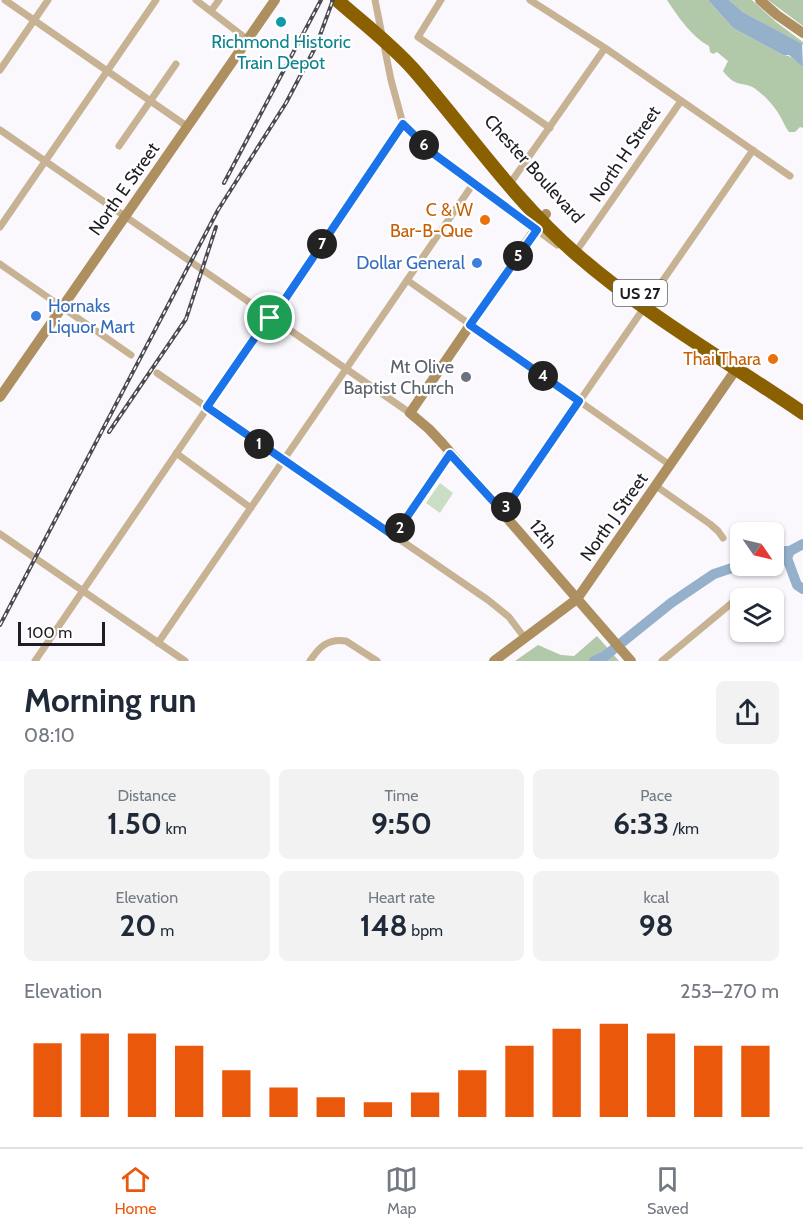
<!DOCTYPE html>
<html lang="en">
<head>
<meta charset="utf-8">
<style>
	:root { --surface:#fff; --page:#f2f2f3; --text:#1f2937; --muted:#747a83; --line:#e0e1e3; --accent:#ea580c }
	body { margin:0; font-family:Cabin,sans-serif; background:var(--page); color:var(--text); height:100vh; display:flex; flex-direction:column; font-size:22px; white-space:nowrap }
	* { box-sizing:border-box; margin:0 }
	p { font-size:20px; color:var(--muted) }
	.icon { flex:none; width:33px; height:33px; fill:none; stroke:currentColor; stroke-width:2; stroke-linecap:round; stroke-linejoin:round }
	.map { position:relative; height:661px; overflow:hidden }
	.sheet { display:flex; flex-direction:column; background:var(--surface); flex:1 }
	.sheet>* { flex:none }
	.needle { width:39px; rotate:124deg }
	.tools { position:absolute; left:730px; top:522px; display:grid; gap:12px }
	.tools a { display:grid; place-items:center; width:54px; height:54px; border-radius:9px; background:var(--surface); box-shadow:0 2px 4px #0004; font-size:30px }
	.scale { position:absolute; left:18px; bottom:15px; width:87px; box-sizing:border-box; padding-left:6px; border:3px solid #1f1c24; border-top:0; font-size:16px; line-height:21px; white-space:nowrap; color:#1f1c24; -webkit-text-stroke:4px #fff; paint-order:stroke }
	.pin { position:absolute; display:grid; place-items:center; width:51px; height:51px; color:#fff; margin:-26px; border:3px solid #fff; border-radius:50%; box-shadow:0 2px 6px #0007 }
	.km { position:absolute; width:30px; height:30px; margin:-15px; border-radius:50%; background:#222; color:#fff; font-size:16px; line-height:30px; text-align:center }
	.round { display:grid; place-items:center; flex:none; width:63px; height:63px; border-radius:9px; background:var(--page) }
	.head { display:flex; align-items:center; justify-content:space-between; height:102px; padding:0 24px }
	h1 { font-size:33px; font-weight:700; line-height:45px }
	.metrics { display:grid; grid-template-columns:repeat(3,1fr); gap:9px; height:102px; padding:6px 24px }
	.metrics div { display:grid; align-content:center; border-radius:9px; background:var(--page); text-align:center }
	.metrics b { font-size:30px; font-weight:700 }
	.metrics small { font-size:16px; font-weight:400 }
	.metrics p { font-size:16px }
	.chart { height:168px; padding:12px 24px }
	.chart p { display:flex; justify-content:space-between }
	.chart svg { width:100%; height:108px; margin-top:6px; stroke:var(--accent); stroke-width:6 }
	.tabs { display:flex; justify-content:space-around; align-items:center; height:84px; border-top:2px solid var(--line); background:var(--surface); font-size:16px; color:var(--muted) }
	.tabs a { display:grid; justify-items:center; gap:3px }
	.tabs .active { color:var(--accent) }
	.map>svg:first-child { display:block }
</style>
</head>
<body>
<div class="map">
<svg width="803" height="661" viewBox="0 0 803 661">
	<rect width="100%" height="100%" fill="#faf8fd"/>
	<path fill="#cadec4" d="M440 483 453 493 440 513 426 503Z"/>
	<path fill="#b1c8a9" d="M667 0H708L733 28 783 55C791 55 798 62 803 67V128L800 127 795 132H789C785 127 783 121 780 116 775 107 766 97 758 91 745 79 738 91 723 71L728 61 717 52 713 54 710 52 709 46C692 37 678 17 667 0Z
		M729 0H752L776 22 803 42V45L743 12Z
		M768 0H803V26Z
		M597 636 619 661H515L538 645 561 655 574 656Z"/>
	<path fill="#95b0cb" d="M708 0H729L743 12 802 44 803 67 789 55H783L733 28Z"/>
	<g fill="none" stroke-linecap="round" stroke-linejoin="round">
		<path stroke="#95b0cb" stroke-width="10" d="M774 551H790L803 544
			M790 551 787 558 797 585 803 589
			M594 661 605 656 671 603 702 582 714 574 741 565"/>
		<path stroke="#c7b393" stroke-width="7" d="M5 0 188 127
			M196 0 248 40
			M375 0 391 80 403 124 434 154 557 245
			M441 0 418 37 550 128
			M530 0 605 48 790 176
			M211 11 219 0
			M0 70 48 0
			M0 130 410 413
			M119 146 176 64
			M509 185 605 48
			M0 227 156 0
			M575 253 681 101
			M0 264 131 355
			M407 280 670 465
			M157 373 488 600 509 617 524 637
			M176 453 251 508
			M656 486 710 524 718 531 723 538
			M503 512 753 150
			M0 534 185 661
			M394 536 450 454
			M158 643 473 184
			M35 661 265 323 277 311 403 124
			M310 661C319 647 328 638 346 641L377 661
			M662 661 739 597"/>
		<path stroke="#ae9060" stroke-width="10" d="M760 0 777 15 803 33
			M546 214 410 413 429 429 443 444 631 661
			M0 397 275 0
			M494 661 577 599 737 368"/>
		<path stroke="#8b6000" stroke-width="14" d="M337 0C363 23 391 44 414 70 468 132 514 200 576 254 646 315 727 361 803 413"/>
		<g stroke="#4c4a51" stroke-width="4">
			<path id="rail" d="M224 183 321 0
				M109 432 186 319 216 227
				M0 625 218 210 286 103 316 46 333 0"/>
		</g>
		<use href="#rail" stroke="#fff" stroke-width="1.5" stroke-dasharray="4.5" stroke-linecap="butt"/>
	</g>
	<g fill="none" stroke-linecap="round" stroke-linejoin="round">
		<g stroke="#fff" stroke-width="12">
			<path id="route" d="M403 124 434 154 537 230 470 325 579 401 503 512 450 454 394 536 207 407 265 323 277 311Z"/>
		</g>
		<use href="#route" stroke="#1a73e8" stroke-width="8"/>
	</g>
	<circle fill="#0f9aa8" stroke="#fff" stroke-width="2" cx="281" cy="22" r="6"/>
	<g fill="#e8710a" stroke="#fff" stroke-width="2">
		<circle cx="485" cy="220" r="6"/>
		<circle cx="773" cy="359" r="6"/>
	</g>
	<g fill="#3f7fe0" stroke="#fff" stroke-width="2">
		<circle cx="477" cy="263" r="6"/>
		<circle cx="36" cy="316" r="6"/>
	</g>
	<circle fill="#6b7280" stroke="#fff" stroke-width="2" cx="466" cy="377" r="6"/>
	<g text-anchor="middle" stroke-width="4.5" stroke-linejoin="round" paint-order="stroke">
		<rect fill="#fff" stroke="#626066" stroke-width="1.5" x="613" y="280" width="54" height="26" rx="4.5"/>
		<g font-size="16" font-weight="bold" fill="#1f1c24">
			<text x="640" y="299">US 27</text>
		</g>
		<g font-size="18" fill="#0d838f" stroke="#fff">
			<text x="281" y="48">Richmond Historic<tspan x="281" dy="21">Train Depot</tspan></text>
		</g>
		<g font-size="18" fill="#1f1c24" stroke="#fff">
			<text transform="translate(625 154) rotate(-56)" y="6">North H Street</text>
			<text transform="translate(534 169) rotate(48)" y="6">Chester Boulevard</text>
			<text transform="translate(124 189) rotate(-55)" y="6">North E Street</text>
			<text transform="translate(614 517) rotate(-55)" y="6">North J Street</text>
			<text transform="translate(543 534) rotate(50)" y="6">12th</text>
		</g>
		<g font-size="18" fill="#c56008" stroke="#fff" text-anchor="end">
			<text x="473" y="216">C &amp; W<tspan x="473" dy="21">Bar-B-Que</tspan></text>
			<text x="761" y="365">Thai Thara</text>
		</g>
		<g font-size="18" fill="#366cbe" stroke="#fff" text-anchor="end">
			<text x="465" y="269">Dollar General</text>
			<text x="48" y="312" text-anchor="start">Hornaks<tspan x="48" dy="21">Liquor Mart</tspan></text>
		</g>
		<g font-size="18" fill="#5b616d" stroke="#fff" text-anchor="end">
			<text x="454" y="373">Mt Olive<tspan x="454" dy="21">Baptist Church</tspan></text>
		</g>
	</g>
</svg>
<div class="tools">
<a><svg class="needle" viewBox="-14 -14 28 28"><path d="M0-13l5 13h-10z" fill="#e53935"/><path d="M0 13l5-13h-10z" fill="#747a83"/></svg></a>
<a><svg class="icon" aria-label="layers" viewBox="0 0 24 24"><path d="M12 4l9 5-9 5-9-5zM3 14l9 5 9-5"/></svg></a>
</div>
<div class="scale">100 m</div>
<div class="pin" style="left:270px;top:318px;background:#1e9e55"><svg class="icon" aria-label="arrive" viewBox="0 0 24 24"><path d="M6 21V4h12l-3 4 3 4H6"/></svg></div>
<b class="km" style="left:259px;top:444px">1</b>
<b class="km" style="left:400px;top:528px">2</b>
<b class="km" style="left:506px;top:507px">3</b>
<b class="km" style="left:543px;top:376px">4</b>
<b class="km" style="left:518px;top:256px">5</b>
<b class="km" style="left:424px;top:145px">6</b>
<b class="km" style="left:322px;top:244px">7</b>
</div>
<section class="sheet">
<div class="head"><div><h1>Morning run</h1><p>08:10</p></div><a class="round"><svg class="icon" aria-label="share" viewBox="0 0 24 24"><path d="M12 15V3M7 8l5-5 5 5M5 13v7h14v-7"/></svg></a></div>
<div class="metrics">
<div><p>Distance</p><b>1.50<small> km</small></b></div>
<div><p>Time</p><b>9:50</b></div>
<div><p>Pace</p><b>6:33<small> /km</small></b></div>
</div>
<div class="metrics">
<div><p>Elevation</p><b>20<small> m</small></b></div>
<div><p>Heart rate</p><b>148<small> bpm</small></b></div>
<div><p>kcal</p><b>98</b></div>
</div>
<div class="chart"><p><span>Elevation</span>253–270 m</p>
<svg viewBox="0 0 160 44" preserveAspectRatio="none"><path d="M5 44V14M15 44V10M25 44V10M35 44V15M45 44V25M55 44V32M65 44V36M75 44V38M85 44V34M95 44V25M105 44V15M115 44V8M125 44V6M135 44V10M145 44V15M155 44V15"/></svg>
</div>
</section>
<nav class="tabs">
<a class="active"><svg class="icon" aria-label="home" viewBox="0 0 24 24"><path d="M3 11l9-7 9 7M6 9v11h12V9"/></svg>Home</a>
<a><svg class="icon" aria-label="map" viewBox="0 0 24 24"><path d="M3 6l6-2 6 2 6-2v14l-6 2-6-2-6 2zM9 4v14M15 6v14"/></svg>Map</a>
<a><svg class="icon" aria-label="saved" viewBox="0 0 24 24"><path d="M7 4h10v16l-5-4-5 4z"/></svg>Saved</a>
</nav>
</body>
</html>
